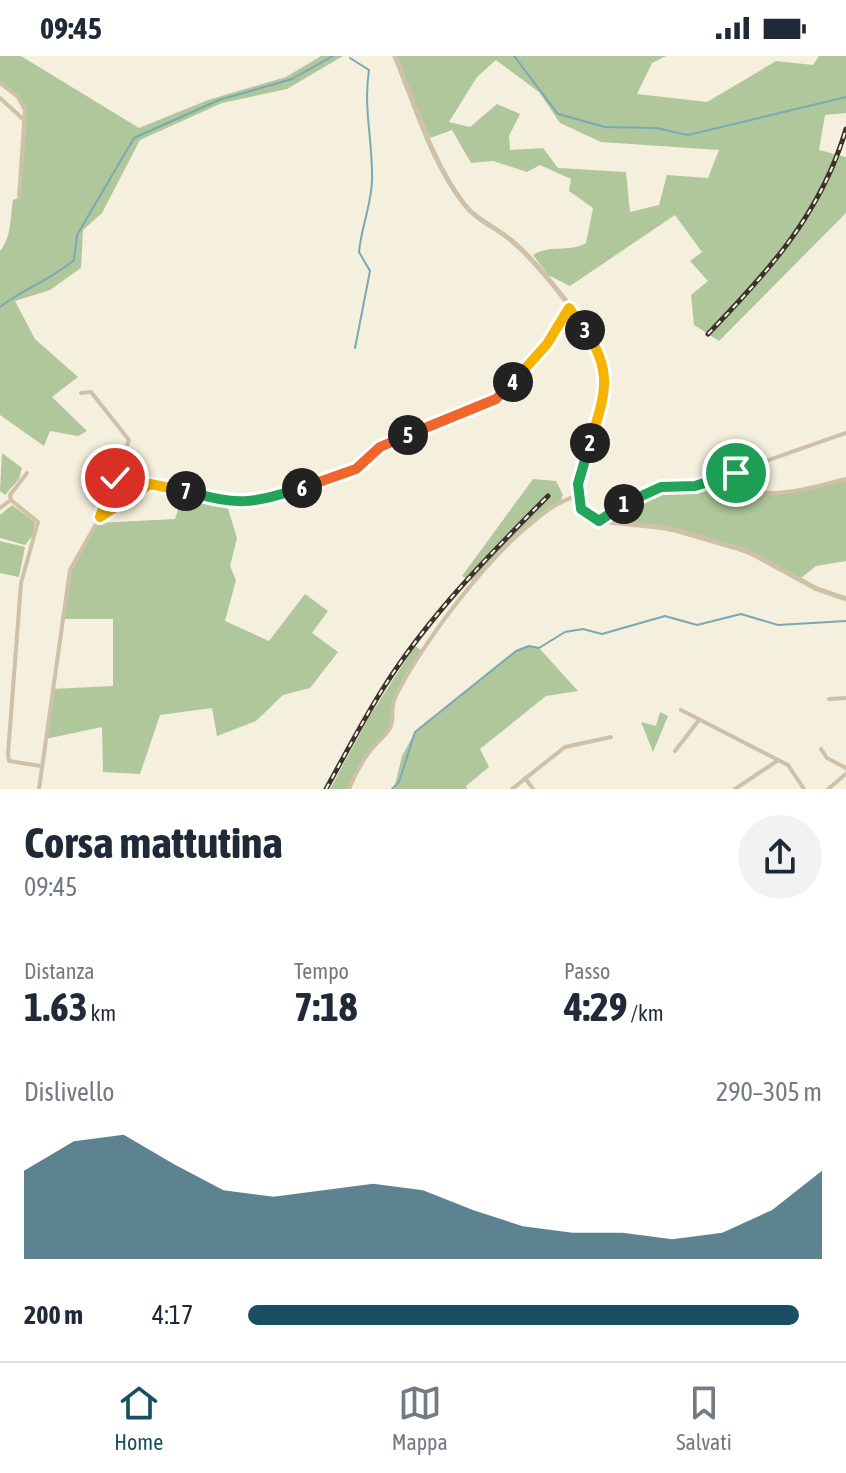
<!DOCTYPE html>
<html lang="it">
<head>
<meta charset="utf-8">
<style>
	:root { --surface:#fff; --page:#f2f2f3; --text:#1f2937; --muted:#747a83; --line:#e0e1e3; --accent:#194f62 }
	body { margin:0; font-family:"Asap Condensed",sans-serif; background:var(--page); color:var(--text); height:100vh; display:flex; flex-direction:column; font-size:30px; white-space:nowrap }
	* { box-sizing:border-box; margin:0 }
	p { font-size:26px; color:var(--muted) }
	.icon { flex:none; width:44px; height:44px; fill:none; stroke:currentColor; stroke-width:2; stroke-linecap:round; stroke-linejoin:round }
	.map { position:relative; height:733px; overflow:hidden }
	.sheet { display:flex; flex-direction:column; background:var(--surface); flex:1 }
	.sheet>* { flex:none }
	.pin { position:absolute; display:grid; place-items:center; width:68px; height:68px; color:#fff; margin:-34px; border:4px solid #fff; border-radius:50%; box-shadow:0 2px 8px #0007 }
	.km { position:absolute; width:40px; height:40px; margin:-20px; border-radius:50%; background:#222; color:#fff; font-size:22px; line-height:40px; text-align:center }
	.round { display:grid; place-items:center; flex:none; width:84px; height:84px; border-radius:42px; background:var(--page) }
	.headline { display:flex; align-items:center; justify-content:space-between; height:136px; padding:0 24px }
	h1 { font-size:44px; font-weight:700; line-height:60px }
	.stats { display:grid; grid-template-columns:repeat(3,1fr); gap:12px; height:136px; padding:8px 24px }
	.stats div { display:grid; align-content:center }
	.stats b { font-size:40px; font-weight:700 }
	.stats small { font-size:22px; font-weight:400 }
	.stats p { font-size:22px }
	.chart { height:224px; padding:16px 24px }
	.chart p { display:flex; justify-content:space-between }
	.chart svg { width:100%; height:144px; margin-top:8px; fill:var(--accent); opacity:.7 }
	ul { padding:0 24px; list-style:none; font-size:26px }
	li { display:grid; grid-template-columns:128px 96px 1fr; align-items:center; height:60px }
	li i { height:20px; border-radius:10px; background:var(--accent) }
	.status { display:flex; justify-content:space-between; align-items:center; height:56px; padding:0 40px; background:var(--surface); direction:ltr }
	.status svg { height:22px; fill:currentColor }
	.menu { display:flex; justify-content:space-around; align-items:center; height:112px; border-top:2px solid var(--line); background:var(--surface); font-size:22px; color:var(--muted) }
	.menu a { display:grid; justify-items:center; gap:4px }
	.menu .current { color:var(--accent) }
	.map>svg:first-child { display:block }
</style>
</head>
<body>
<div class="status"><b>09:45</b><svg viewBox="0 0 49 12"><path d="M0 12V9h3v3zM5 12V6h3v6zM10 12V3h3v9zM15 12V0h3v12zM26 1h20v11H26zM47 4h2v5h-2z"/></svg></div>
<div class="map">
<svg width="846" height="733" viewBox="0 0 846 733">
	<rect width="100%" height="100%" fill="#f5efdd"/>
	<path fill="#b0c79b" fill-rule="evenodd" d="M0 0H21L139 72 208 44 286 21 321 0H343L287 33 222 47 140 84 102 157 83 174 81 212 50 234 15 245 35 283 78 321 52 341 87 375 78 380 50 375 44 390 0 359V195C12 180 10 162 13 144L19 142 26 72 25 49 0 27Z
		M395 0H666L652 7 637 38 707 46 776 5 813 9 819 0H846V57L825 59 819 94 846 101V157L719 285 694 269 691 239 708 225 690 205 702 196 675 159 570 230 548 219 533 199C550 188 568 197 586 187L593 152 569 135 571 123 540 109 527 116 493 105 471 107 452 74 430 82ZM496 4 539 36 560 67 601 86 719 94 708 122 667 119 659 149 630 156 626 116 558 112 543 92 510 94 509 80 520 58 497 48 470 71 449 66 477 21Z
		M2 397 22 412 19 423 5 439 0 435Z
		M736 415 746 435H795L846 423V505L816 510 801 522C730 487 677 473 599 465L661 431 695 430Z
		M533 423 556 425 563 439 560 446 507 490 472 525 462 520Z
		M184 434 226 446 237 482 230 510 236 524 225 565 269 585 305 538 328 555 312 577 338 596 310 632 283 639 256 665 217 680 212 652 160 659 140 718 103 716 102 671 45 683 52 633 113 630V563H61L70 514 96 467 175 463Z
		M12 449 35 466 33 479 25 489 0 482V459Z
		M0 485 25 491 19 521 0 517Z
		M415 590 421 594 395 641 391 671 370 695 349 733H330L369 661Z
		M529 590 539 592 578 635 546 640 480 693 489 711 466 730 467 733H394L402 700 415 676 516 595Z
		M660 656 668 660 653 696 641 666 656 670Z"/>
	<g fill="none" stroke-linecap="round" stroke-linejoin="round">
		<path stroke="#79a8b6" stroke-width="2" d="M514 0 558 58 605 71 656 72 688 79 846 41
			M350 2 369 14C363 52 373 86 372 123 372 147 361 172 359 196L370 215 355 292
			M0 251C24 232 51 224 74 204L77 179 134 82 219 44 292 23 333 0
			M392 733 399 726 415 676 516 595 529 590 539 592 565 576 583 573 602 578 665 560 697 569 741 558 778 569 846 565"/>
		<path stroke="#cfc1a7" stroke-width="4" d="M0 27 18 41 25 54 19 142
			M0 42 24 64
			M81 337 91 336 129 384 100 459
			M736 415 747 435C780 442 814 431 846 423
			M11 444 10 439 27 417
			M0 452 11 444 38 466 21 527 8 698 9 705 41 710
			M599 465 661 431 695 430 846 377
			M829 643 846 642
			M681 654 788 709 804 733
			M821 693 827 702 846 712
			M675 695 699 664
			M525 722 533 733
			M39 733 70 514 100 461 150 428 165 429 226 446 249 448 347 417 380 391 496 343 547 288 569 252
			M349 733C354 720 361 707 370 695 376 687 385 681 390 672 395 663 390 652 395 642 419 589 519 454 577 440
			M512 733 565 691 611 681
			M735 733 777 705
			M828 733 846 718"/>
		<path stroke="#cfc1a7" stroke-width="5" d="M395 0C415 49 432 107 464 148 476 164 497 172 512 185 535 204 591 272 601 300 619 354 564 406 581 453L599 465 668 472 747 495 817 533 846 543"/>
		<g stroke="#3b3229" stroke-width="5">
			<path id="rail" d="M708 278C768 216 821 158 846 73
				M326 733C345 699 363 664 384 631 429 560 489 499 548 440"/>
		</g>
		<use href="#rail" stroke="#fcf7eb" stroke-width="2" stroke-dasharray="6" stroke-linecap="butt"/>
	</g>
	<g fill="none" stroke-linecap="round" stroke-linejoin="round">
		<g stroke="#fff" stroke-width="16">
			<path id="split-1" d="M624 448 661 431 695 430 736 417"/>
		</g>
		<g stroke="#fff" stroke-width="16">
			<path id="split-2" d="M590 387 578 428 581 453 599 465 624 448"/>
		</g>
		<g stroke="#fff" stroke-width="16">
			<path id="split-3" d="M585 274C615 317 604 341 590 387"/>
		</g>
		<g stroke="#fff" stroke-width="16">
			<path id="split-4" d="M513 326 547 288 569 252 585 274"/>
		</g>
		<g stroke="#fff" stroke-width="16">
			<path id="split-5" d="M408 379 496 343 513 326"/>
		</g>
		<g stroke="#fff" stroke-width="16">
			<path id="split-6" d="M302 432 356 413 380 391 408 379"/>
		</g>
		<g stroke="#fff" stroke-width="16">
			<path id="split-7" d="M186 435C240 450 249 448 302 432"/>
		</g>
		<g stroke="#fff" stroke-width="16">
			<path id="split-8" d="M115 422 100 461 150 428 186 435"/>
		</g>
		<use href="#split-1" stroke="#22a559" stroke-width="10"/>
		<use href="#split-2" stroke="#22a559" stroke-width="10"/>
		<use href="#split-3" stroke="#f5b400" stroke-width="10"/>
		<use href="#split-4" stroke="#f5b400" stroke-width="10"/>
		<use href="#split-5" stroke="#f0652b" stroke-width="10"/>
		<use href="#split-6" stroke="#f0652b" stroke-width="10"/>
		<use href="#split-7" stroke="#22a559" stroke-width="10"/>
		<use href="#split-8" stroke="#f5b400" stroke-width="10"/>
	</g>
</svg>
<div class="pin" style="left:736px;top:417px;background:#1e9e55"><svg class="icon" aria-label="arrive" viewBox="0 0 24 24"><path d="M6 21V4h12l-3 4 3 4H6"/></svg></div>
<div class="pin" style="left:115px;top:422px;background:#d93025"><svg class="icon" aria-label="check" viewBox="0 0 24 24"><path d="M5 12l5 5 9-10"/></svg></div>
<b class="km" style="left:624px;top:448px">1</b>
<b class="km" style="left:590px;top:387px">2</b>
<b class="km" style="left:585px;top:274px">3</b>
<b class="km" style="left:513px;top:326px">4</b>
<b class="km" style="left:408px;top:379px">5</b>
<b class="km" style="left:302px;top:432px">6</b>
<b class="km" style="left:186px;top:435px">7</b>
</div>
<section class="sheet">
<div class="headline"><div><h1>Corsa mattutina</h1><p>09:45</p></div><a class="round"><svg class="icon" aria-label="share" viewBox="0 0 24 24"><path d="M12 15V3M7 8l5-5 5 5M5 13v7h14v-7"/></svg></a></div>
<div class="stats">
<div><p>Distanza</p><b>1.63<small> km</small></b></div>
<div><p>Tempo</p><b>7:18</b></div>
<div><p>Passo</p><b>4:29<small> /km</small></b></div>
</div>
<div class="chart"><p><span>Dislivello</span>290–305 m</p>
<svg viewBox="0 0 160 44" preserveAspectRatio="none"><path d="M0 44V17L10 8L20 6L30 15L40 23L50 25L60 23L70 21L80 23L90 29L100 34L110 36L120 36L130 38L140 36L150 29L160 17V44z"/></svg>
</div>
<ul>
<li><b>200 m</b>4:17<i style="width:96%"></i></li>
</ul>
</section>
<nav class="menu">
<a class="current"><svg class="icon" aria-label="home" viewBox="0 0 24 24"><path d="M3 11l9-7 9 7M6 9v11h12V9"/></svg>Home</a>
<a><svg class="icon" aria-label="map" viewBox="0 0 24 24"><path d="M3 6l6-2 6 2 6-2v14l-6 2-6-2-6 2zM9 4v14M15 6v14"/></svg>Mappa</a>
<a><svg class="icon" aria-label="saved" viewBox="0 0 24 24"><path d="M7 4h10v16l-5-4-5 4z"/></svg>Salvati</a>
</nav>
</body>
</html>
